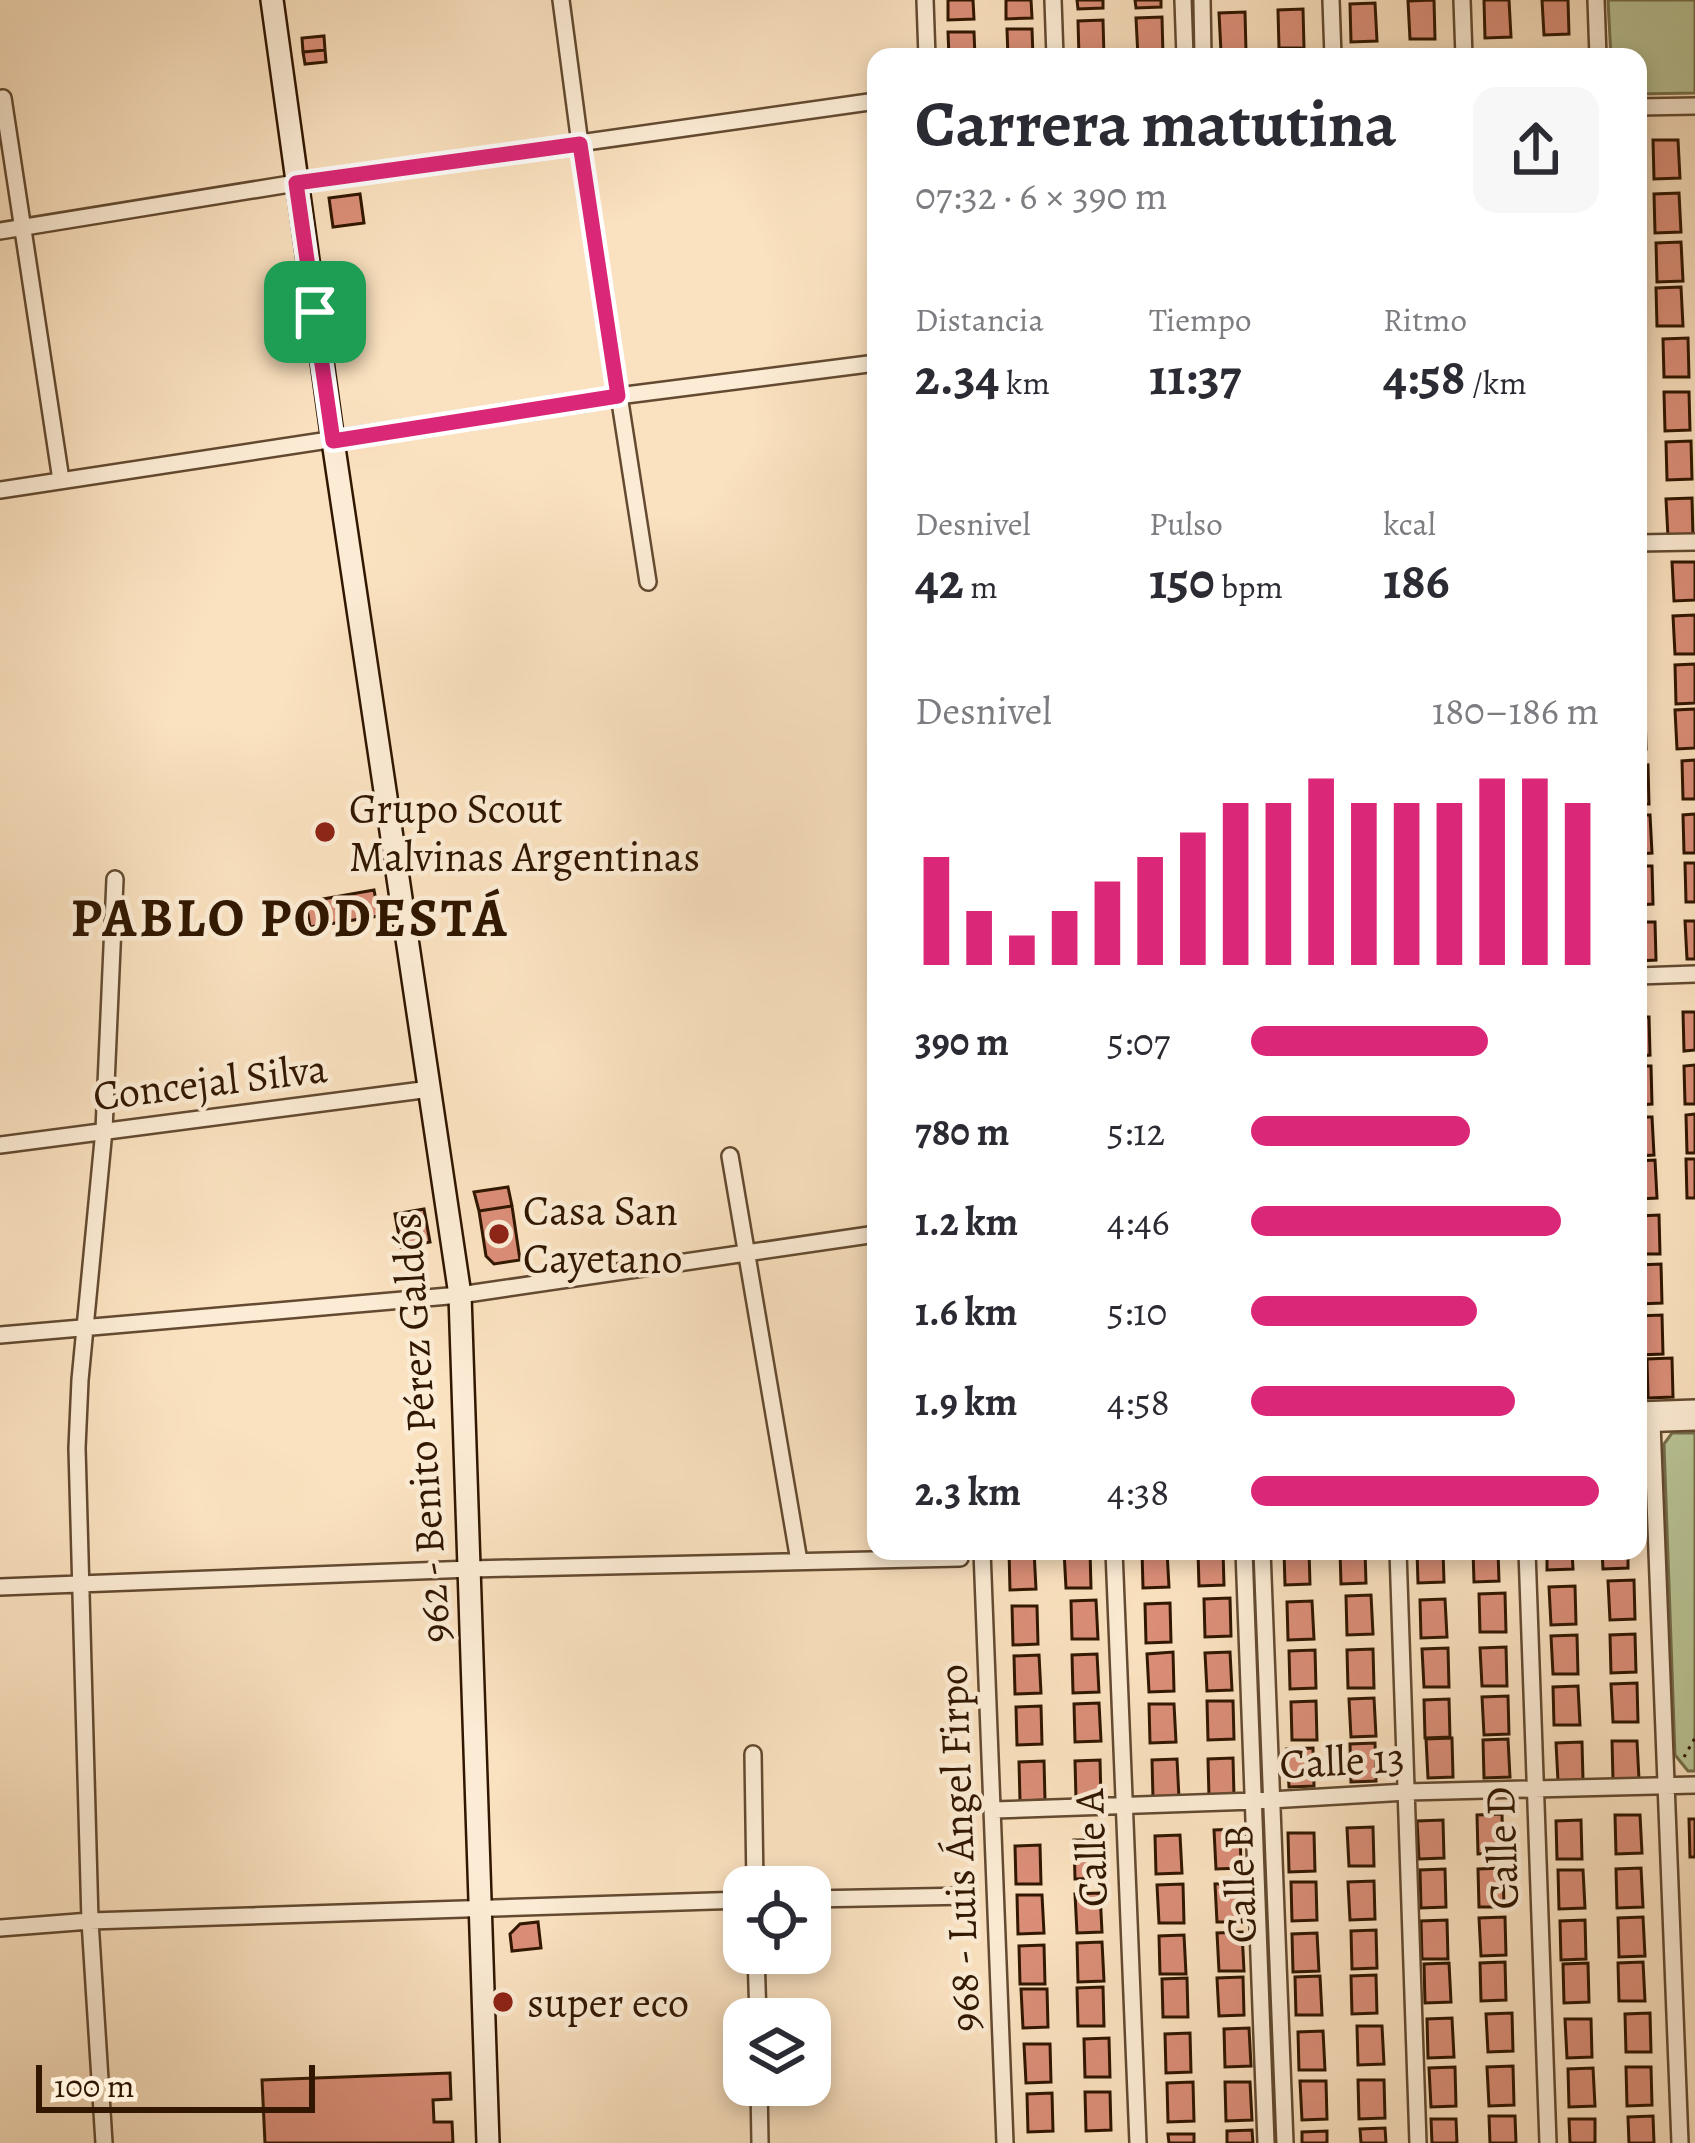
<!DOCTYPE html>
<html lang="es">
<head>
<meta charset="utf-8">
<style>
	:root { --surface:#fff; --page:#f7f7f7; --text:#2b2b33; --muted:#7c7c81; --accent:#db2777 }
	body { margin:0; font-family:Alegreya,serif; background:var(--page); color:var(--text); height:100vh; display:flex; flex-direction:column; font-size:45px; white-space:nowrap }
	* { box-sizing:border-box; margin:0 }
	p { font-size:39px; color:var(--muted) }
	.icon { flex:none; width:66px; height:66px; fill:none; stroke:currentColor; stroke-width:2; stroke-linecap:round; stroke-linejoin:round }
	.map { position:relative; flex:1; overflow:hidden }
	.details { position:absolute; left:867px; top:48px; width:780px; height:1512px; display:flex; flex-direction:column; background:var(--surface); border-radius:24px; box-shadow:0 6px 18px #0003 }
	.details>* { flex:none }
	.controls { position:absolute; left:723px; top:1866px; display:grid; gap:24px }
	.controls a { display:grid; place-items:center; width:108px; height:108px; border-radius:24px; background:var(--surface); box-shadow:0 6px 18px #0003; font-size:60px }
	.scale { position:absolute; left:36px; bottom:30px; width:279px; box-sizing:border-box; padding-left:12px; border:6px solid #311700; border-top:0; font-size:33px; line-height:42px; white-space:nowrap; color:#311700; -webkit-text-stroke:9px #fcecd5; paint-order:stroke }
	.pin { position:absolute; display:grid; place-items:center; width:102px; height:102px; color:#fff; margin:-51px; border-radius:24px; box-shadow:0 6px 18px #0006 }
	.round { display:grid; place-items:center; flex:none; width:126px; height:126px; border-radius:24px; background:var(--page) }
	.head { display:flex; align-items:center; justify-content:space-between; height:204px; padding:0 48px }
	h1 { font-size:66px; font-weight:700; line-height:90px }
	.metrics { display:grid; grid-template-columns:repeat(3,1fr); gap:18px; height:204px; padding:12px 48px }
	.metrics div { display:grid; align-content:center }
	.metrics b { font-size:51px; font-weight:700 }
	.metrics small { font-size:33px; font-weight:400 }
	.metrics p { font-size:33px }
	.chart { height:336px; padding:24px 48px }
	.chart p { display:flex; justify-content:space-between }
	.chart svg { width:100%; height:216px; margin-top:12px; stroke:var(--accent); stroke-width:6 }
	ul { padding:0 48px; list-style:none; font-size:39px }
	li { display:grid; grid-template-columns:192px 144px 1fr; align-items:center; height:90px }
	li i { height:30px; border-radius:15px; background:var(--accent) }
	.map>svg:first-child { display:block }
</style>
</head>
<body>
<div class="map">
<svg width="1695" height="2143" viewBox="0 0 1695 2143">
	<rect width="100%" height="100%" fill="#fae1bf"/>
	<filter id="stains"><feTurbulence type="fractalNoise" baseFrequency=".00167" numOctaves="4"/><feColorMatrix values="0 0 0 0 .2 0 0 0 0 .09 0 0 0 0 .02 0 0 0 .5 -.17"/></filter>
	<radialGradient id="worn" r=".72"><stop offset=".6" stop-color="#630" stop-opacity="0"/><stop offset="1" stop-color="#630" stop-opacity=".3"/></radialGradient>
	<path fill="#b9c496" stroke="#756e4b" stroke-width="3" d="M1608 0H1695V93L1638 94V57H1611Z
		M1672 1433H1695V1771H1688L1675 1755 1664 1444Z"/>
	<path fill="#db8e78" stroke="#311700" stroke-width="3" d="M948 0H973L974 19 948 20Z
		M1006 0H1031L1032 18 1006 19Z
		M1077 0H1103V8L1078 9Z
		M1135 0H1161V7L1136 8Z
		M1434 0 1435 39H1410L1408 1Z
		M1484 0H1509L1511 37 1485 38Z
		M1542 0H1568L1569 34 1544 35Z
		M1375 3 1377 41 1351 42 1350 4Z
		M1303 9 1304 48H1279L1278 10Z
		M1245 12 1246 51 1221 52 1219 13Z
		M1162 17 1163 56 1138 57 1136 18Z
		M1103 20 1104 57H1079L1078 21Z
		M1007 29H1032L1033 57H1008Z
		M948 32H974L975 57H949Z
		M324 36 325 50 303 52 302 38Z
		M325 50 326 62 305 64 303 52Z
		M1653 140H1678L1680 178 1654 179Z
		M1679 193 1681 232 1655 233 1654 194Z
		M360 194 364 223 333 227 329 198Z
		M1681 242 1683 281 1657 282 1656 243Z
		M1681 287 1683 326H1657L1656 288Z
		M1688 338 1689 377H1664L1663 339Z
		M1664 392H1689L1690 430 1665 431Z
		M1691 441 1692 479 1667 480 1666 442Z
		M1692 498 1693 536 1668 537 1666 499Z
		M1672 562H1695V600L1674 601Z
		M1695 615V654H1675L1673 616Z
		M1695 664V703L1676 704 1675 665Z
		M1638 667H1642L1643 706H1638Z
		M1695 709V748L1677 749 1675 710Z
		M1638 711H1645L1646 749H1638Z
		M1695 760V799H1683L1682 761Z
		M1648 765 1649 804H1638V766Z
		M1695 814V853H1684L1683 815Z
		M1638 815H1650L1652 853 1638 854Z
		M1685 863H1695V902H1686Z
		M1638 866H1652L1653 904 1638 905Z
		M374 890 379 916 310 927 306 902Z
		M1685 921H1695V959H1687Z
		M1638 922H1655L1656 960 1638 961Z
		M1683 1012H1695V1050L1684 1051Z
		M1638 1017H1649L1650 1055 1638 1056Z
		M1695 1065V1104H1685L1684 1066Z
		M1638 1066H1651L1652 1104 1638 1105Z
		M1695 1114V1153H1687L1686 1115Z
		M1638 1117H1652L1654 1155 1638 1156Z
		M1686 1159H1695V1198H1687Z
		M1655 1160 1657 1198 1638 1199V1161Z
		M508 1187 512 1206 479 1211 474 1192Z
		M512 1206 520 1260 494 1264 486 1256 479 1211Z
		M424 1209 430 1242 401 1247 395 1214Z
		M1659 1215 1660 1254H1638V1216Z
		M1661 1264 1662 1303 1638 1304V1265Z
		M1662 1315 1663 1354 1638 1355V1316Z
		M1672 1358 1673 1397 1648 1398 1647 1359Z
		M1009 1551H1034L1036 1589 1010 1590Z
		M1064 1551H1090L1091 1588H1066Z
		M1142 1551H1167L1169 1587 1143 1588Z
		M1198 1551H1223L1224 1585 1199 1586Z
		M1284 1551H1309L1310 1584 1285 1585Z
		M1340 1551H1365L1366 1583 1341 1584Z
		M1417 1551H1443L1444 1582 1418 1583Z
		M1473 1551H1498L1499 1581 1474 1582Z
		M1547 1551H1572L1573 1569 1547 1570Z
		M1602 1551H1628V1568L1603 1569Z
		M1634 1580 1635 1619 1610 1620 1608 1581Z
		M1575 1586 1576 1624 1551 1625 1549 1587Z
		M1505 1593 1506 1632H1480L1479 1594Z
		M1371 1595 1373 1634 1347 1635 1346 1596Z
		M1230 1598 1231 1636 1205 1637 1204 1599Z
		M1445 1599 1447 1637 1421 1638 1420 1600Z
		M1096 1600 1098 1639H1072L1071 1601Z
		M1312 1601 1314 1639 1288 1640 1287 1602Z
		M1170 1603 1171 1642 1146 1643 1145 1604Z
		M1012 1606H1037L1038 1644 1013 1645Z
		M1635 1634 1636 1672 1611 1673 1610 1635Z
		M1577 1635 1578 1674H1553L1551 1636Z
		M1506 1647 1507 1686H1482L1480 1648Z
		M1448 1648 1449 1687H1424L1422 1649Z
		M1373 1649 1374 1688H1348L1347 1650Z
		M1315 1650 1316 1688 1290 1689 1289 1651Z
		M1173 1652 1174 1691 1149 1692 1147 1654Z
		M1230 1652 1232 1690 1207 1691 1205 1653Z
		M1097 1654 1099 1692 1073 1693 1072 1655Z
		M1039 1655 1041 1693 1015 1694 1014 1656Z
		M1637 1683 1638 1722H1613L1611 1684Z
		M1578 1686 1580 1725H1554L1553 1687Z
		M1508 1696 1509 1734 1484 1735 1482 1697Z
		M1374 1698 1376 1736 1351 1737 1349 1699Z
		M1449 1699 1450 1737 1425 1738 1424 1700Z
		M1207 1701H1233L1234 1739 1208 1740Z
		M1316 1701 1317 1740H1292L1291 1702Z
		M1099 1703 1101 1741 1075 1742 1074 1704Z
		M1149 1704H1174L1176 1742 1150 1743Z
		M1041 1706 1042 1744 1017 1745 1016 1707Z
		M1452 1738 1453 1777 1428 1778 1426 1739Z
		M1508 1739 1510 1777 1484 1778 1483 1740Z
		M1612 1741H1637L1639 1779 1613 1780Z
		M1582 1742 1583 1780 1558 1781 1556 1743Z
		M1375 1743 1376 1781 1351 1782 1350 1744Z
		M1313 1748 1314 1786 1289 1787 1287 1749Z
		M1233 1758 1234 1797H1209L1208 1759Z
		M1177 1759 1179 1798 1153 1799 1152 1760Z
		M1100 1760 1101 1799H1076L1075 1761Z
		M1044 1761 1045 1800 1020 1801 1019 1762Z
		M1502 1814 1503 1853 1478 1854 1477 1815Z
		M1615 1815H1640L1642 1853 1616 1854Z
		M1689 1819H1695V1857H1690Z
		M1443 1820 1444 1858 1419 1859 1417 1821Z
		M1581 1820 1582 1859H1557L1556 1821Z
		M1373 1827 1374 1866H1349L1347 1828Z
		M1240 1829 1241 1868 1216 1869 1214 1830Z
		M1288 1833H1314L1315 1871 1289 1872Z
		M1180 1835 1182 1873 1156 1874 1155 1836Z
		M1074 1840H1099L1101 1878 1075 1879Z
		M1040 1845 1041 1884H1016L1015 1846Z
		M1503 1868 1504 1907H1479L1478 1869Z
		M1641 1868 1643 1907 1617 1908 1616 1869Z
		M1445 1869 1446 1907 1421 1908 1420 1870Z
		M1558 1870H1583L1585 1908 1559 1909Z
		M1374 1881 1375 1919 1350 1920 1348 1882Z
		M1291 1882H1316L1317 1920 1292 1921Z
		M1241 1883 1242 1922H1217L1215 1884Z
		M1183 1884 1184 1923H1159L1157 1885Z
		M1100 1893 1102 1932 1077 1933 1075 1894Z
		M1017 1895H1042L1044 1933 1018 1934Z
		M1505 1917 1506 1955 1481 1956 1479 1918Z
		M1643 1917 1645 1956 1619 1957 1618 1918Z
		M1447 1920 1448 1959H1422L1421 1921Z
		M1585 1920 1586 1959 1561 1960 1560 1921Z
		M538 1922 541 1948 512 1951 510 1934 520 1924Z
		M1376 1930 1377 1968 1352 1969 1351 1931Z
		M1242 1932 1244 1971H1219L1217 1933Z
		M1317 1933 1319 1971 1293 1972 1292 1934Z
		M1184 1935 1186 1974H1160L1159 1936Z
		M1102 1942 1104 1981 1078 1982 1077 1943Z
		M1044 1945 1045 1984H1020L1019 1946Z
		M1505 1962 1506 2000 1481 2001 1480 1963Z
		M1643 1962 1645 2001H1619L1618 1963Z
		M1449 1963 1451 2002 1425 2003 1424 1964Z
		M1588 1963 1589 2002 1564 2003 1563 1964Z
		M1376 1975 1377 2013 1352 2014 1351 1976Z
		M1320 1976 1322 2015H1296L1295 1977Z
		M1243 1977 1244 2015 1219 2016 1217 1978Z
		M1187 1978 1188 2017H1163L1162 1979Z
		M1103 1987 1104 2026H1078L1077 1988Z
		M1021 1989H1047L1048 2027 1023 2028Z
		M1512 2013 1513 2051 1488 2052 1486 2014Z
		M1650 2013 1651 2052H1626L1625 2014Z
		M1452 2018 1454 2057 1428 2058 1427 2019Z
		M1565 2019H1591L1592 2057 1567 2058Z
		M1357 2026H1382L1384 2064 1358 2065Z
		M1249 2028 1251 2066 1225 2067 1224 2029Z
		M1323 2031 1325 2070H1299L1298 2032Z
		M1190 2033 1191 2072 1166 2073 1165 2034Z
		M1109 2038 1110 2077H1085L1084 2039Z
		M1024 2044H1050L1051 2082 1026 2083Z
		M1513 2066 1514 2105 1489 2106 1487 2067Z
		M1455 2067 1456 2106 1431 2107 1429 2068Z
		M1626 2067H1651L1652 2105 1627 2106Z
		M1593 2068 1595 2106 1569 2107 1568 2069Z
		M450 2073 451 2099 433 2100 434 2122H452L453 2143H265L262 2080Z
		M1358 2080H1384L1385 2118 1359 2119Z
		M1300 2081H1326L1327 2119 1302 2120Z
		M1193 2082 1194 2121 1168 2122 1167 2083Z
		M1225 2082H1250L1252 2120 1226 2121Z
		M1085 2092H1110L1111 2130 1086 2131Z
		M1052 2093 1053 2131 1028 2132 1027 2094Z
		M1489 2116H1515L1516 2143H1490Z
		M1653 2116 1654 2143H1629L1628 2117Z
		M1431 2119H1456L1457 2143H1432Z
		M1569 2119H1595V2143H1570Z
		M1385 2128 1386 2143H1361L1360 2129Z
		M1252 2130 1253 2143H1227V2131Z
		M1327 2131V2143H1302V2132Z
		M1168 2134H1194V2143H1169Z"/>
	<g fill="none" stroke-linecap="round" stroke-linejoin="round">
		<g stroke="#634a30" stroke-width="20">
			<path id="street" d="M561 0 580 144 648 582
				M925 0 927 57
				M1053 0 1055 57
				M1183 0 1185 57
				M1202 0 1203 57
				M1331 0 1333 57
				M1462 0 1464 57
				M1596 0 1598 57
				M3 98 61 480
				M1638 107 1695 106
				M0 231 296 183 876 101
				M0 490 618 396 876 363
				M1638 543 1695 542
				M1638 976 1695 974
				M0 1145 430 1089
				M730 1156 799 1561
				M0 1335 460 1295 876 1234
				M1638 1410 1695 1408
				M1652 1423 1680 2143
				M1638 1424 1695 1422
				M982 1551 1005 2143
				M1114 1551 1138 2143
				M1244 1551 1266 2143
				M1262 1551 1285 2143
				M1398 1551 1418 2143
				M1527 1551 1548 2143
				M0 1587 471 1569 960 1558
				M753 1754 755 1887
				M994 1810 1254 1801 1407 1792 1695 1785
				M810 1899 969 1896
				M0 1928 90 1921 744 1900
				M756 1953 758 2019
				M759 2085 760 2143
				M104 2143 90 1921 77 1448 80 1380 104 1130 115 879"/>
		</g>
		<g stroke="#311700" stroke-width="26">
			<path id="secondary" d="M272 0 333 441 460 1295 488 2143"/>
		</g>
		<path stroke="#311700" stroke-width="3" stroke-dasharray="3 6" stroke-linecap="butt" d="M1684 1757 1695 1738"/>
		<use href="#street" stroke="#fcecd5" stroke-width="15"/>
		<use href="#secondary" stroke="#fcecd5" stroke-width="21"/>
	</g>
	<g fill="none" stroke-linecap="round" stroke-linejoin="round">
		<g stroke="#fff" stroke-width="24">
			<path id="route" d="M580 144 618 396 333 441 296 183Z"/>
		</g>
		<use href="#route" stroke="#db2777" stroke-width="15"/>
	</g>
	<g fill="#8f2418" stroke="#fcecd5" stroke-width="4.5">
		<circle cx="325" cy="832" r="12"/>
		<circle cx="499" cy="1234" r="12"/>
		<circle cx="503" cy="2002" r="12"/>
	</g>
	<g text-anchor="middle" stroke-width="9" stroke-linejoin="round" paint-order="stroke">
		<g font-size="42" fill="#311700" stroke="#fcecd5" text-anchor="start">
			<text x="349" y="823">Grupo Scout<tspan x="349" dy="48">Malvinas Argentinas</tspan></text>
			<text x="523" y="1225">Casa San<tspan x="523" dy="48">Cayetano</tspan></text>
			<text x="527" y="2017">super eco</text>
		</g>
		<g font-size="42" fill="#311700" stroke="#fcecd5">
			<text transform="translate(210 1081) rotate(-7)" y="15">Concejal Silva</text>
			<text transform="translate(420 1428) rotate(-94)" y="15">962 - Benito Pérez Galdós</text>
			<text transform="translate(1342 1760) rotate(-3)" y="15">Calle 13</text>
			<text transform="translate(958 1848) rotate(-92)" y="15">968 - Luis Ángel Firpo</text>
			<text transform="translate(1090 1848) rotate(-92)" y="15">Calle A</text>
			<text transform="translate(1501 1848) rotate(-92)" y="15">Calle D</text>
			<text transform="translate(1239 1884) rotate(-92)" y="15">Calle B</text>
		</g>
		<g font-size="54" font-weight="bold" letter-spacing="3" fill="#311700" stroke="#fcecd5">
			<text x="290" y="936">PABLO PODESTÁ</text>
		</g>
	</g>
	<rect width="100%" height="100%" filter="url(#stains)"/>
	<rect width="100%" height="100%" fill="url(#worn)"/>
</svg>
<div class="controls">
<a><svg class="icon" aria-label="locate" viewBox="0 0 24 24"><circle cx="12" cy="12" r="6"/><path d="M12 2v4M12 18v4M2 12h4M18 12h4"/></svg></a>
<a><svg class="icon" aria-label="layers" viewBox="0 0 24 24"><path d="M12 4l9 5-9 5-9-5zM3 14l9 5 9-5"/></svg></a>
</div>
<div class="scale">100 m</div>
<div class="pin" style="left:315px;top:312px;background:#1e9e55"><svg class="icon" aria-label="arrive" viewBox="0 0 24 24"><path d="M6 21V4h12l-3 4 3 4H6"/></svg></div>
<section class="details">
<div class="head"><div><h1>Carrera matutina</h1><p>07:32 · 6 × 390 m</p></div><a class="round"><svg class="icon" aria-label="share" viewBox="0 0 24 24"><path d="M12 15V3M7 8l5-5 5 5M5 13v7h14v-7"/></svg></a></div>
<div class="metrics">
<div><p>Distancia</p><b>2.34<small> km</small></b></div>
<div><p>Tiempo</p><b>11:37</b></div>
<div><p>Ritmo</p><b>4:58<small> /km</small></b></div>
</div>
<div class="metrics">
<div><p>Desnivel</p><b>42<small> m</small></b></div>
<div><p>Pulso</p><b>150<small> bpm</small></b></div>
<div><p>kcal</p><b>186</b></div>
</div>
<div class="chart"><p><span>Desnivel</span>180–186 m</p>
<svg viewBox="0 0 160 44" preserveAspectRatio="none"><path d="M5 44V22M15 44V33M25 44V38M35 44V33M45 44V27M55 44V22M65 44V17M75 44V11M85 44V11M95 44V6M105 44V11M115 44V11M125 44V11M135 44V6M145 44V6M155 44V11"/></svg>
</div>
<ul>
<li><b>390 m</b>5:07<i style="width:68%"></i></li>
<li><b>780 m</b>5:12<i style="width:63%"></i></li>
<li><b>1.2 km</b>4:46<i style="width:89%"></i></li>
<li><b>1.6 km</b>5:10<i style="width:65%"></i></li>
<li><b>1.9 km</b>4:58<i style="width:76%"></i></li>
<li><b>2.3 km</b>4:38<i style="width:100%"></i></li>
</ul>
</section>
</div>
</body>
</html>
